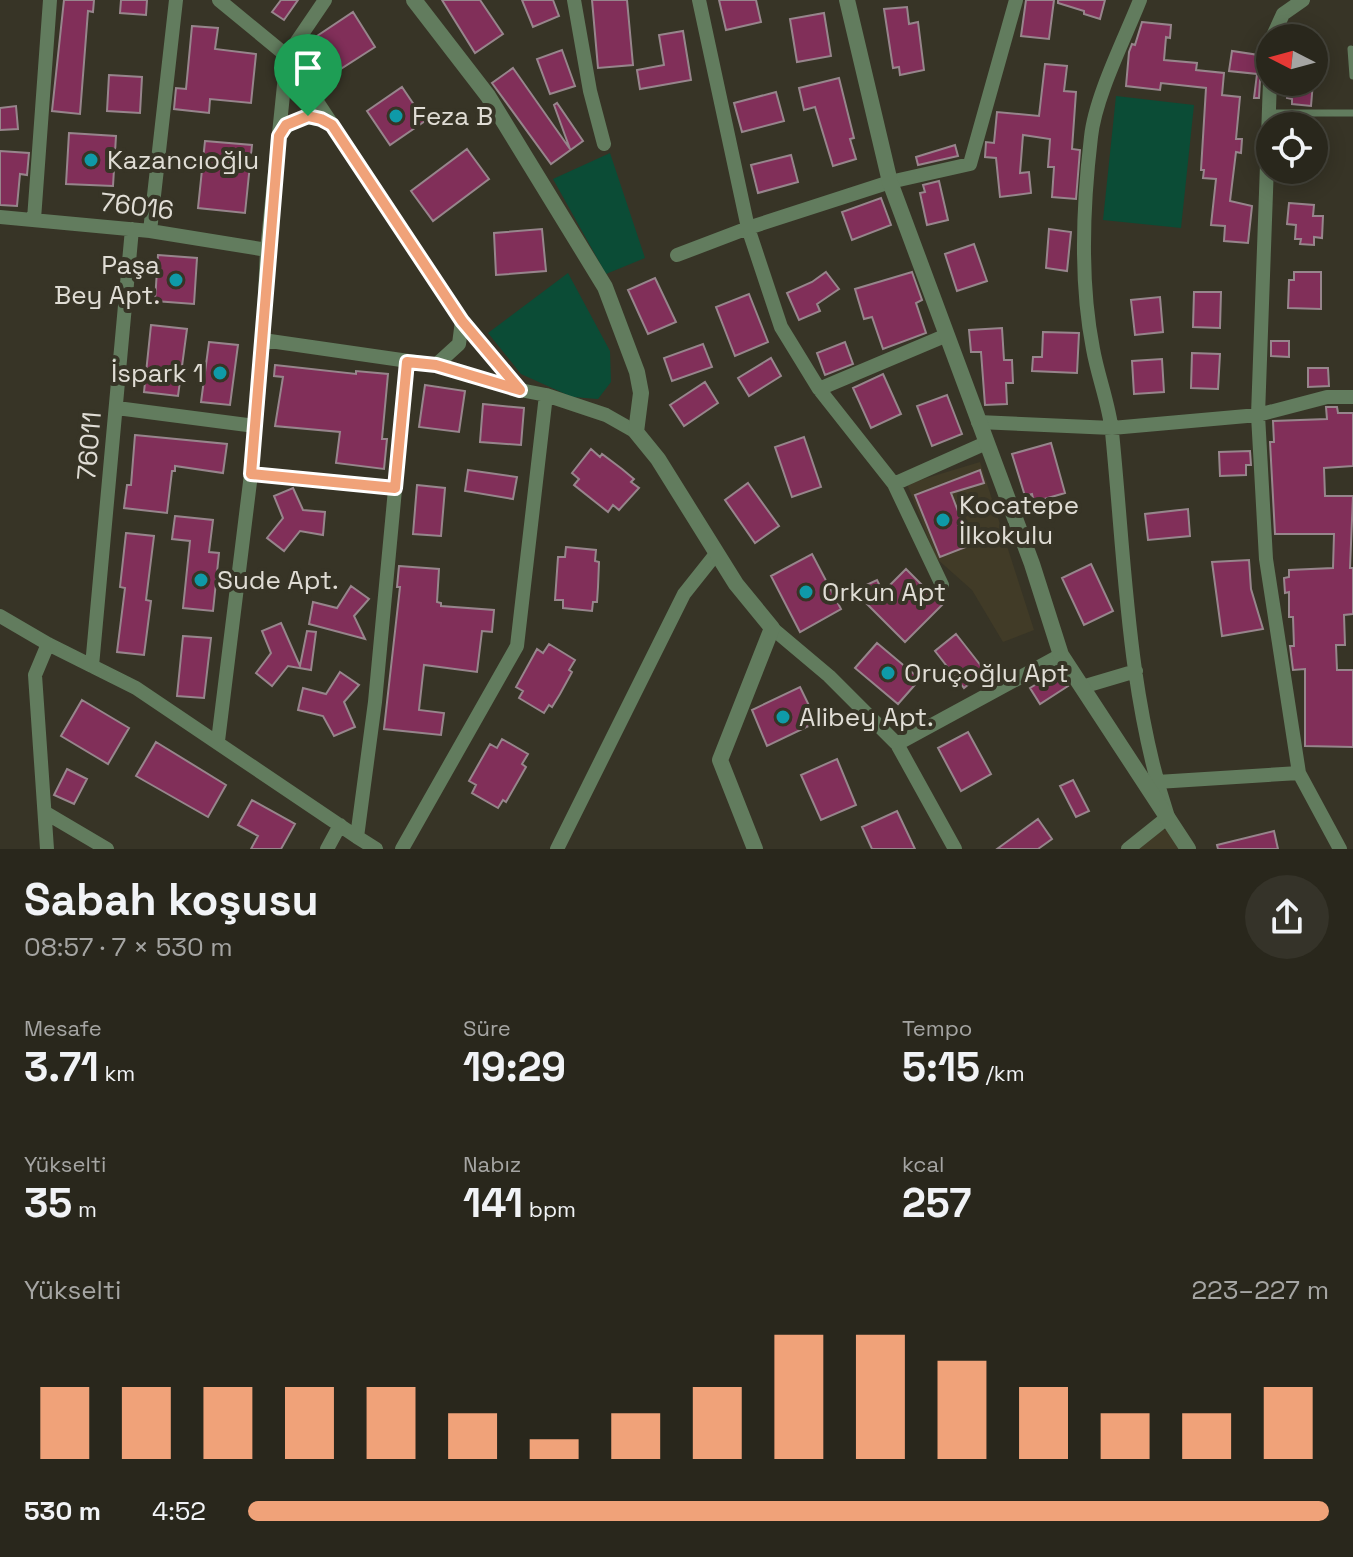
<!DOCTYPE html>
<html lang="tr">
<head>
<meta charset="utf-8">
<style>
	:root { --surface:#29271c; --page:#353329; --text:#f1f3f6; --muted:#a5a5a3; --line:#45443b; --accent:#f0a279 }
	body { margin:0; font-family:"Space Grotesk",sans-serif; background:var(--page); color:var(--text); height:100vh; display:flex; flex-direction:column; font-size:30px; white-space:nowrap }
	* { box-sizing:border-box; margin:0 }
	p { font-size:26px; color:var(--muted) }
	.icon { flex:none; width:44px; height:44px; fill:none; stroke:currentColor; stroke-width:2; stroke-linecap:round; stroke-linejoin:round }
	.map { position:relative; height:849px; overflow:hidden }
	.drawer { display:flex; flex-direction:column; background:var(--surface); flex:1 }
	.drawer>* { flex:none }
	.needle { width:52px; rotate:276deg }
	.tools { position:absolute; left:1256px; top:24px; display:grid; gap:16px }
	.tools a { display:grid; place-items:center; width:72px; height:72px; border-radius:50%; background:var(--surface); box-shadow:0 4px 20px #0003,0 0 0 2px var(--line); font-size:40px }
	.pin { position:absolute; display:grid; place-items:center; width:68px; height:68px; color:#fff; margin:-82px -34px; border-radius:50% 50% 50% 0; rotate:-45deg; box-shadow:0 0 8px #0007 }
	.pin .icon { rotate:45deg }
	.round { display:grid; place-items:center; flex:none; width:84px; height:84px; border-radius:42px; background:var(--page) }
	.overview { display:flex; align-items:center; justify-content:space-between; height:136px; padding:0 24px }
	h1 { font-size:44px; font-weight:800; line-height:60px }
	.figures { display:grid; grid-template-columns:repeat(3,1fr); gap:12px; height:136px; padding:8px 24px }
	.figures div { display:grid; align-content:center }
	.figures b { font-size:40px; font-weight:800 }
	.figures small { font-size:22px; font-weight:400 }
	.figures p { font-size:22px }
	.chart { height:224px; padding:16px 24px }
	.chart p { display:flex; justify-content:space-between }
	.chart svg { width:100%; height:144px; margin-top:8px; stroke:var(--accent); stroke-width:6 }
	ul { padding:0 24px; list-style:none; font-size:26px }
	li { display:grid; grid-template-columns:128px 96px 1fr; align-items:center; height:60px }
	li i { height:20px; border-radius:10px; background:var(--accent) }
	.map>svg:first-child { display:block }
</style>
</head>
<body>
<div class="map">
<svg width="1353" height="849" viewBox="0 0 1353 849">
	<rect width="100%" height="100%" fill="#373426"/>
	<path fill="#413b27" d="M980 462 1034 630 1003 642 972 590 936 558 907 484Z
		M1159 829 1179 832 1188 849H1135Z"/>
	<path fill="#0b4c36" d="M1116 96 1194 105 1181 228 1103 220Z
		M610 153 645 258 606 274 553 179Z
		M568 273 610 351 611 382 598 399 572 397 521 374 488 333Z"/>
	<path fill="#812f59" stroke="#97858c" stroke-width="2" d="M64 0H94L93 12 88 11 80 114 52 111Z
		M121 0H147L146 15 120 13Z
		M281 0H298L284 20 272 12Z
		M442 0H480L503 34 475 53Z
		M522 0H553L559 16 533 27Z
		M592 0H627L633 65 598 68Z
		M719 0H756L761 22 726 30Z
		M1026 0H1054L1049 39 1021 36Z
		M1058 0H1105L1100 19 1084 14V11L1058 3Z
		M907 7 909 24 918 22 924 70 900 75 899 67 893 68 884 9Z
		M353 12 375 47 339 70 317 36Z
		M824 13 831 56 797 62 790 19Z
		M1142 22 1171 25 1170 38 1166 37 1164 60 1197 63 1196 70 1224 73 1222 95 1240 97 1236 139H1242L1241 153 1236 152 1230 201 1252 206 1248 243 1224 241 1225 226 1211 225 1216 179 1203 178 1204 170H1201L1206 88 1161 83 1160 90 1126 86 1129 52 1132 44 1135 45Z
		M192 26 218 28 215 49 256 54 251 103 210 99 209 113 174 109 176 88 186 89Z
		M683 31 691 80 640 89 637 70 664 65 659 35Z
		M1260 49 1270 50 1267 72 1260 80 1259 98H1254L1257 74 1229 71 1232 51 1259 55Z
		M562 50 575 86 550 94 537 59Z
		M1045 64 1067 66 1064 91 1076 92 1072 149 1080 150 1076 199 1052 197 1054 167H1048L1050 139 1023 135 1020 173 1029 172 1031 193 1000 197 996 158 985 157 986 142 994 143 997 112 1039 116Z
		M513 68 570 149 554 105 557 103 583 141 551 164 492 83Z
		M109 75 142 77 140 113 107 111Z
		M839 78 854 138 850 139 856 159 833 166 815 107 804 110 799 88Z
		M1289 82H1313L1311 106 1292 104V99L1287 98Z
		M402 87 425 121 390 145 367 111Z
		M776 92 784 121 742 132 734 103Z
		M16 106 18 129 0 130V108Z
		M69 133 116 136 113 186 66 184Z
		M205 141 252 145 245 213 198 208Z
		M955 145 958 156 918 165 916 157Z
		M467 149 489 179 433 221 411 191Z
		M0 151 29 153 27 175 20 174 17 206 0 205Z
		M791 155 798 182 758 193 751 165Z
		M939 181 948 220 927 225 920 193 925 192 923 185Z
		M881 198 891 225 852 240 842 212Z
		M1289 203 1314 205 1313 216H1323L1322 238 1314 237V245L1300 244 1301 239H1295L1296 225 1287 224Z
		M542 229 546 271 496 275 494 233Z
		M1049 229 1071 232 1067 271 1046 268Z
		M974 244 987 281 957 291 945 254Z
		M158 255 197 258 194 304 155 301Z
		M826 272 839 289 817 304 820 311 799 320 787 293 812 282Z
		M912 272 922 300 916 303 926 333 883 349 872 317 864 319 855 289Z
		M1294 272H1321V309L1288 308 1289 280H1294Z
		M655 278 676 322 648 334 628 290Z
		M1194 292H1221L1220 328 1193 327Z
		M749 294 768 342 735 356 716 307Z
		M1160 297 1163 332 1135 335 1131 300Z
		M151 325 187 329 178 396 144 392Z
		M1002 328 1004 360H1012L1013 383H1006L1007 404 985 405 981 352H971L969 330Z
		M1043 332 1079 333 1077 373 1032 371 1033 357H1042Z
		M1271 341H1289V357L1271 356Z
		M209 342 238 345 230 405 201 402Z
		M845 342 853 364 825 375 817 353Z
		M703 344 712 367 672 381 664 358Z
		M1192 353 1220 354 1218 389 1191 388Z
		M771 358 781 376 749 396 738 378Z
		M1162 359 1164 392 1134 394 1132 361Z
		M275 365 356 374V371L388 374 382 439H387L384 469 336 463 340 432 275 426 283 377 274 376Z
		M1308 368H1328L1329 386 1308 387Z
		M883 374 901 414 871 428 853 388Z
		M705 382 718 403 684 426 670 405Z
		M425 385 465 391 459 432 419 427Z
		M947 395 962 434 932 446 917 406Z
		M483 404 524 408 521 445 480 442Z
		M1326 407H1337L1338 413H1353V466L1324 468 1325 496H1353L1350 568H1353V614L1344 615 1345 645H1336L1337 670H1353V747L1305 746V669L1293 670 1290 646H1294L1293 617H1289V592L1285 593 1284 578 1289 577V570L1333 568 1334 534H1275L1270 442H1274L1273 421 1327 419Z
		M135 435 227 444 223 473 175 466V471H172L167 513 124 508 127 485H131Z
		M804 437 821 487 792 497 775 447Z
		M1051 443 1065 493 1034 502 1032 494 1025 496 1012 454Z
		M591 449 600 457 602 454 622 469 634 479 631 482 639 488 619 510 613 505 608 512 574 485 579 479 572 473Z
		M1250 451 1251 465H1246V475L1220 476 1219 452Z
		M468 470 517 477 513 499 465 491Z
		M980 470 984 483 951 493 971 545 940 557 915 495Z
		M748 483 779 526 755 543 725 500Z
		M417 485 445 488 441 536 413 534Z
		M293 488 303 510 325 512 323 535 300 531 284 551 267 538 283 518 274 496Z
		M1188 509 1190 536 1148 540 1145 514Z
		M175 516 213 520 209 552 219 553 213 611 183 608 190 541 172 539Z
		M126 533 154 536 146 600 151 601 144 655 117 652 125 588 120 587Z
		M566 547 596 550 595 561 599 562 598 587 597 602H593L592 611 563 608V600H555L558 557H565Z
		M812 554 841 609 800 632 771 576Z
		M1249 560 1251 589 1263 629 1222 636 1212 562Z
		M1091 564 1113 611 1084 625 1062 578Z
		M399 566 439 569 437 602 441 603V606L494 610 492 632 482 631 477 672 424 665 419 710 444 713 441 735 384 729 400 587H397Z
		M906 569 942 605 905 642 862 599 867 597 862 587 877 580 883 592Z
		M351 586 369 599 354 616 365 639 309 624 313 602 337 608Z
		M281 623 300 666 307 631 316 632 311 670 288 666 272 686 256 673 271 653 262 631Z
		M956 634 985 671 964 688 935 651Z
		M183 636 211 638 204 698 177 696Z
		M877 643 920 679 898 704 855 668Z
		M549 644 575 660 569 670 572 672 560 694 552 707 549 705 544 713 519 698 523 691 516 687 537 649 543 653Z
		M1058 671 1068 686 1040 704 1030 688Z
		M340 672 359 685 344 702 355 727 334 736 323 716 298 710 303 688 326 694Z
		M800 687 817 722 767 746 752 710Z
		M82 700 129 728 108 764 61 736Z
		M968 732 991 774 961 791 938 748Z
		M502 739 528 754 522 764 526 767 506 802 503 800 498 808 472 793 476 785 469 781 490 744 497 748Z
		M156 742 226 785 208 817 136 776Z
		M837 759 856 805 821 820 801 775Z
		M67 769 87 779 74 804 54 795Z
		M1073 780 1089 811 1076 817 1060 786Z
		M252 800 295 824 281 849H251L258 836 238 825Z
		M897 811 915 849H872L862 827Z
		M1038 819 1052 839 1038 849H997Z
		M1274 831 1278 849H1218L1217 845Z"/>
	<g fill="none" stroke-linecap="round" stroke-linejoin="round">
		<path stroke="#627c5e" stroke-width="7" d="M1351 49 1353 76
			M1268 113H1353"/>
		<path stroke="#627c5e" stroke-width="14" d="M219 0 287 56 462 321 520 390 546 395 606 415 636 432
			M574 0 590 91 604 144
			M699 0 748 228 890 182 970 164 1016 0
			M1272 38 1283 14 1303 0
			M1270 81 1258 415 1266 559 1299 773 1340 849
			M279 136C293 115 311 113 332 125
			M0 217 150 231 267 250
			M34 219 50 0
			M150 231 176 0
			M677 255 748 228 781 327 819 389 894 484 942 585
			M263 340 436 365 520 390
			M436 365 459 344 462 321
			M819 389 947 335
			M117 408 255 426
			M978 422 1112 428 1258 415 1327 397H1353
			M251 474 395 488
			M894 484 986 443
			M0 616 48 644 136 688 357 837 375 702 407 362
			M772 628 829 676 897 744 955 849
			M92 666 132 229
			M1082 687 1136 671
			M218 741 251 474 263 340 267 250 287 56 325 0
			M897 744 1061 655
			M1157 782 1299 773
			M46 813 107 849
			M357 837 376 849
			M47 849 35 675 48 644
			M327 849 340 825
			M402 849 517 646 546 395
			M557 849 684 594 715 555
			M1128 849 1168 817C1127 693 1125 561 1112 432 1109 404 1098 377 1093 349 1080 283 1083 204 1091 137 1095 97 1125 38 1140 0"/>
		<path stroke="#627c5e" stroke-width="16" d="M414 0 488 96 605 287 637 372 641 393 636 432 658 459 736 584 772 628 720 760 755 849
			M847 0 890 182 1032 564 1061 655 1188 849"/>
	</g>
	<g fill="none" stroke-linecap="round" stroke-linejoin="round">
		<g stroke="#fff" stroke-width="16">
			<path id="route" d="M308 116 321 119 332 125 462 321 520 390 436 365 407 362 395 488 251 474 279 136 286 125Z"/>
		</g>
		<use href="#route" stroke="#f0a279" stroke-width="10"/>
	</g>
	<g fill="#0f9aa8" stroke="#373426" stroke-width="3">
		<circle cx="396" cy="116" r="8"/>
		<circle cx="91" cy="160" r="8"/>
		<circle cx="176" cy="280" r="8"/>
		<circle cx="220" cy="373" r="8"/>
		<circle cx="943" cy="520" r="8"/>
		<circle cx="201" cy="580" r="8"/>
		<circle cx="806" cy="592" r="8"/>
		<circle cx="888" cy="673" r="8"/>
		<circle cx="783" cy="717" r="8"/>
	</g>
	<g text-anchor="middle" stroke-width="8" stroke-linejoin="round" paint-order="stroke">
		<g font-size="26" fill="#e0ddd5" stroke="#373426" text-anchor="start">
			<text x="412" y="125">Feza B</text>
			<text x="107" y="169">Kazancıoğlu</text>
			<text x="160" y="274" text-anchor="end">Paşa<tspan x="160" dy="30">Bey Apt.</tspan></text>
			<text x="204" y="382" text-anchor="end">İspark 1</text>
			<text x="959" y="514">Kocatepe<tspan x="959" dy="30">İlkokulu</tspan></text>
			<text x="217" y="589">Sude Apt.</text>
			<text x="822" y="601">Orkun Apt</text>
			<text x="904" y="682">Oruçoğlu Apt</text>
			<text x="799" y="726">Alibey Apt.</text>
		</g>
		<g font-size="26" fill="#e0ddd5" stroke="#373426">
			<text transform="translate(137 206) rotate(7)" y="9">76016</text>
			<text transform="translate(89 446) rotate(-85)" y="9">76011</text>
		</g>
	</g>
</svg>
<div class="tools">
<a><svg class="needle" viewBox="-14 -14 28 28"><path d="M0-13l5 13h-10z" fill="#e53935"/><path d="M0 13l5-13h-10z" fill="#a5a5a3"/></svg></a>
<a><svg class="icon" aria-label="locate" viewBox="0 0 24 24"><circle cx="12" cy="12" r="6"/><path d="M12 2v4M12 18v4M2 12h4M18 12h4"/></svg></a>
</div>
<div class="pin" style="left:308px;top:116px;background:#1e9e55"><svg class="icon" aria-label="arrive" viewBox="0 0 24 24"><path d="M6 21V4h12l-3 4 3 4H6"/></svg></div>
</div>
<section class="drawer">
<div class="overview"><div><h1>Sabah koşusu</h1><p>08:57 · 7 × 530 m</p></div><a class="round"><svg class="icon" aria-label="share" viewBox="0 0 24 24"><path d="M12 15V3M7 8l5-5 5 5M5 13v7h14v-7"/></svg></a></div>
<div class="figures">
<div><p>Mesafe</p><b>3.71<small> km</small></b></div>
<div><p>Süre</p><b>19:29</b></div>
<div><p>Tempo</p><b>5:15<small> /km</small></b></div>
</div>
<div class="figures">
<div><p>Yükselti</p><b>35<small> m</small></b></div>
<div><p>Nabız</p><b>141<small> bpm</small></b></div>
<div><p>kcal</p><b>257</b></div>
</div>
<div class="chart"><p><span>Yükselti</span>223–227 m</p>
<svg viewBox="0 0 160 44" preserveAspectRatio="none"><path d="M5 44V22M15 44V22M25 44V22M35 44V22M45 44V22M55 44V30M65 44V38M75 44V30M85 44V22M95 44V6M105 44V6M115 44V14M125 44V22M135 44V30M145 44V30M155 44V22"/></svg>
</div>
<ul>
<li><b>530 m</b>4:52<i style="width:100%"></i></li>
</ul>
</section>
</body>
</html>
